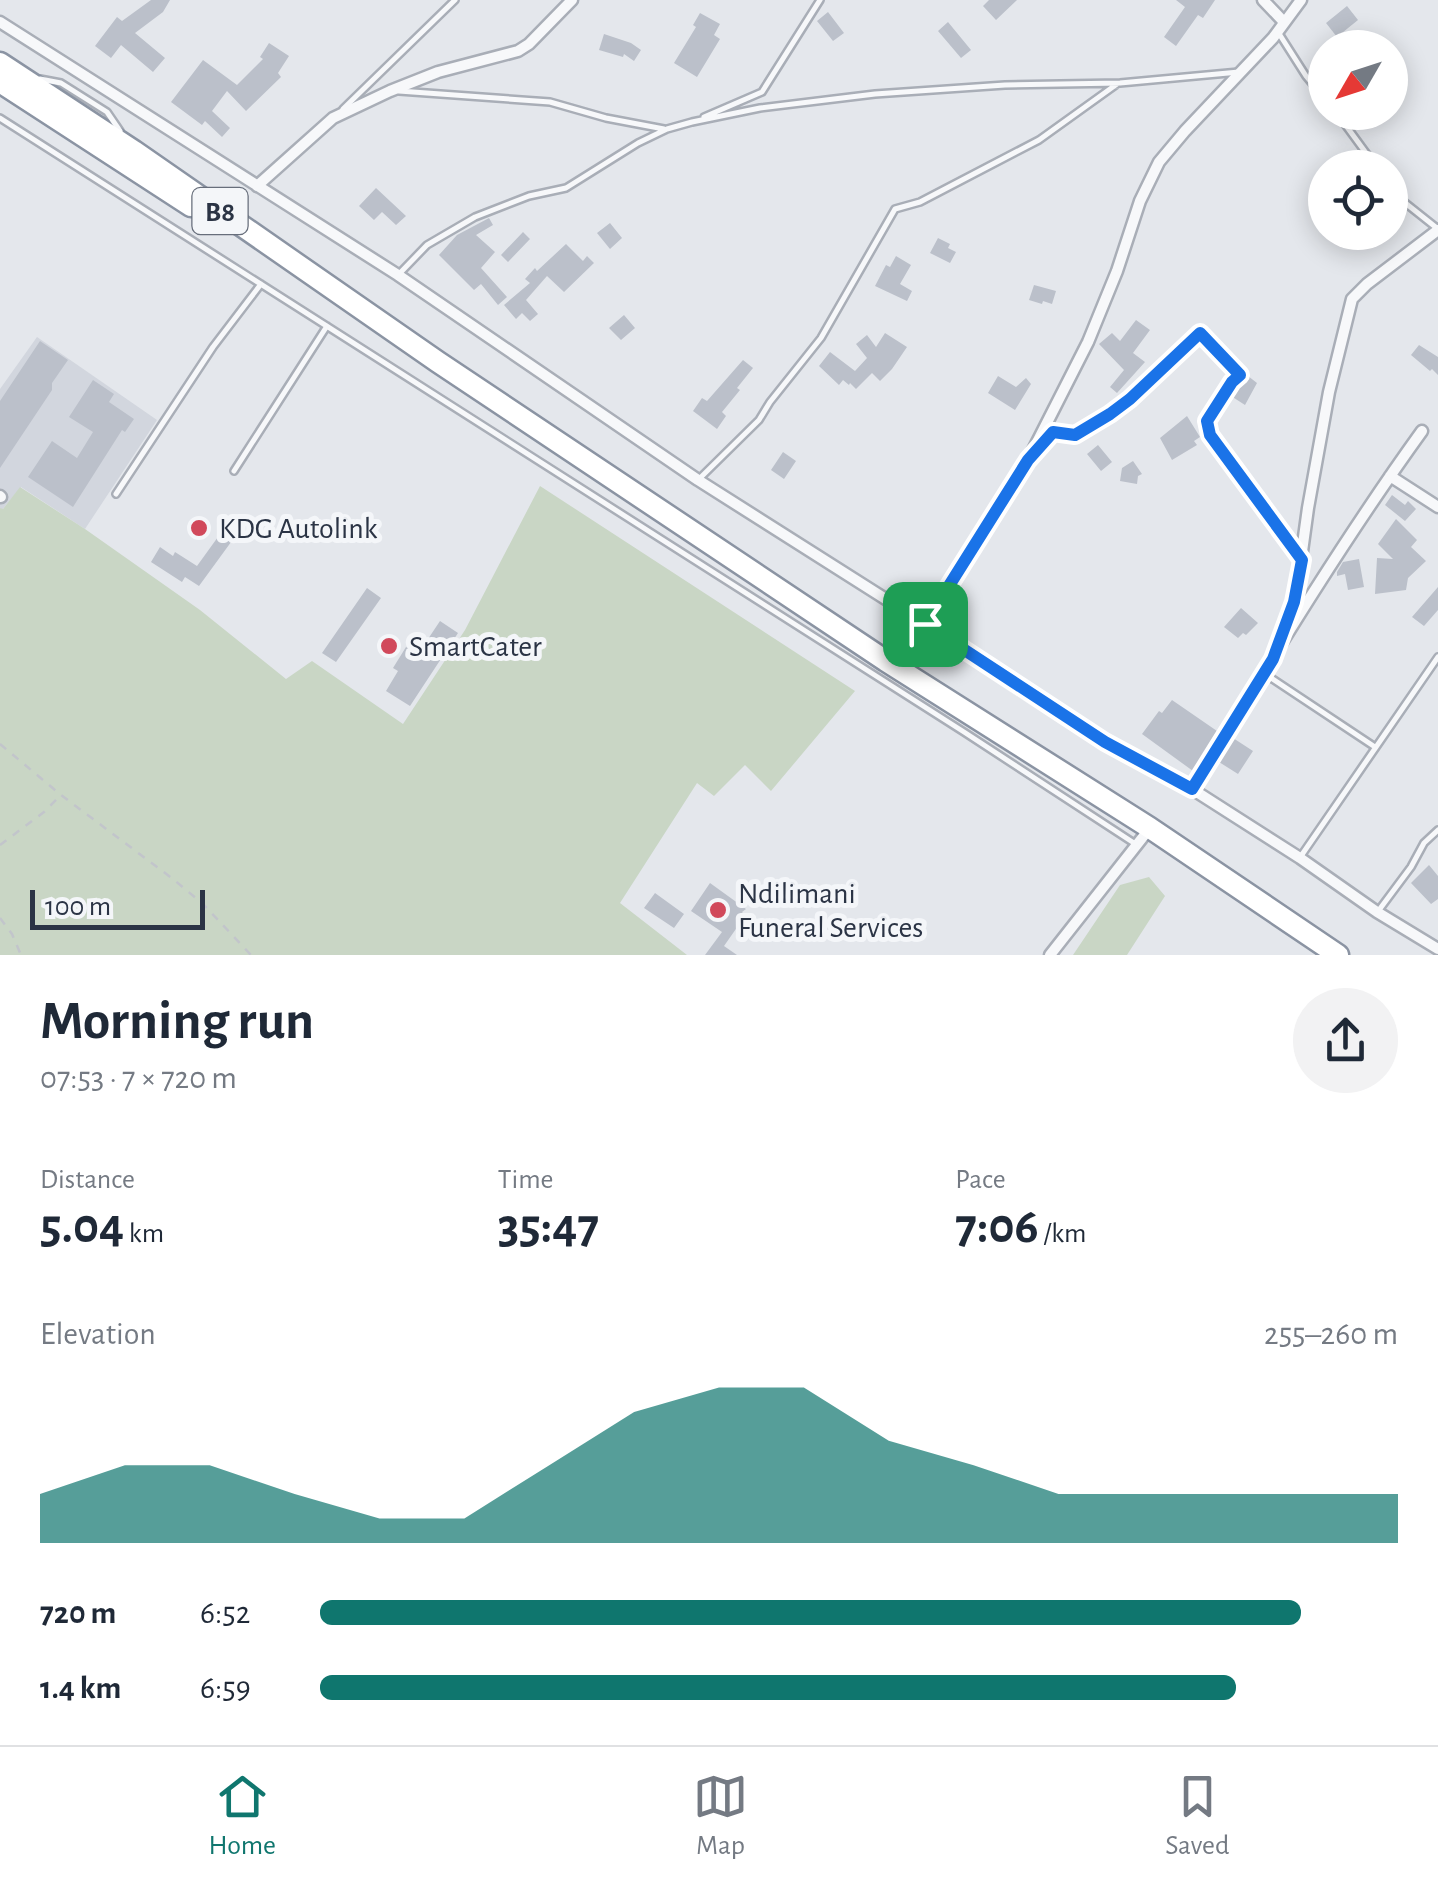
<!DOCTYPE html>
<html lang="en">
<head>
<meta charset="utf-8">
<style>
	:root { --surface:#fff; --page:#f2f2f3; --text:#1f2937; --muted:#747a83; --line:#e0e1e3; --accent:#0f766e }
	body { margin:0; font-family:"Alegreya Sans",sans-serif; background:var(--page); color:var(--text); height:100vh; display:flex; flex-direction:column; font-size:38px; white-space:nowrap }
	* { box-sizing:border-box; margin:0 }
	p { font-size:32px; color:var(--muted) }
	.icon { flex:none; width:55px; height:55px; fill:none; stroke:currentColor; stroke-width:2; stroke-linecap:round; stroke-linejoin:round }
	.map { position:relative; height:955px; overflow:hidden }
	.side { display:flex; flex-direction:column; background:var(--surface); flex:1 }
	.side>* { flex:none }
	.needle { width:65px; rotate:231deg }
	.controls { position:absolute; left:1308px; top:30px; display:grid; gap:20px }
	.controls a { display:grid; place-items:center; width:100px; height:100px; border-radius:50%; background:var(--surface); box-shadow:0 5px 25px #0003; font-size:50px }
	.scale { position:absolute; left:30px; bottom:25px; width:175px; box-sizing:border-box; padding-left:10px; border:5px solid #2b3445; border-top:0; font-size:28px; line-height:35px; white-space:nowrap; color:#2b3445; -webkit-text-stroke:8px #f4f6f9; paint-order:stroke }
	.pin { position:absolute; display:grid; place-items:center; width:85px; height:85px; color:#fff; margin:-42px; border-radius:20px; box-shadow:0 5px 15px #0006 }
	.round { display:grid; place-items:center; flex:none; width:105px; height:105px; border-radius:52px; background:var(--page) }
	.overview { display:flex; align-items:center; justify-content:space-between; height:170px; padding:0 40px }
	h1 { font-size:55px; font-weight:700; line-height:75px }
	.stats { display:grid; grid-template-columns:repeat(3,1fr); gap:15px; height:170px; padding:10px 40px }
	.stats div { display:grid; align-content:center }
	.stats b { font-size:50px; font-weight:700 }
	.stats small { font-size:28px; font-weight:400 }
	.stats p { font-size:28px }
	.chart { height:280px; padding:20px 40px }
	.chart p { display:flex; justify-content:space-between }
	.chart svg { width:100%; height:180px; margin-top:10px; fill:var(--accent); opacity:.7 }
	ul { padding:0 40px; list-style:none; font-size:32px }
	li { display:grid; grid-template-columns:160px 120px 1fr; align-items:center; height:75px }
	li i { height:25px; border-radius:12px; background:var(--accent) }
	.menu { display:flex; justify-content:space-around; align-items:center; height:140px; border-top:2px solid var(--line); background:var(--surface); font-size:28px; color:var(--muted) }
	.menu a { display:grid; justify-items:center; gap:5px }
	.menu .current { color:var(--accent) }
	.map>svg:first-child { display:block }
</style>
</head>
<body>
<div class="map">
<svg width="1438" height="955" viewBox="0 0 1438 955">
	<rect width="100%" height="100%" fill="#e4e7ec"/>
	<path fill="#d2d6de" d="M37 337 157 420 85 529 21 487 2 510 0 508V389Z"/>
	<path fill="#c9d6c5" d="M540 486 855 691 771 791 745 765 714 796 697 783 620 903 687 955H0V508L3 509 20 487 85 529 200 610 286 679 312 661 403 724 465 630Z
		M1149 877 1165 896 1127 955H1073L1120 885Z"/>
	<path fill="#bbc0ca" d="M151 0H170L163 12 135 33 165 58 153 72 121 45 111 58 95 46 117 17 122 21Z
		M989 0H1017L996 20 983 6Z
		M1176 0H1215L1203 18 1198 15 1176 46 1164 37 1185 7Z
		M1347 6 1358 20 1337 37 1326 23Z
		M828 12 844 33 833 41 817 21Z
		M700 13 720 24 714 35 720 39 697 77 674 63 696 27 693 25Z
		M948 22 971 50 961 58 938 31Z
		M604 34 631 43 641 50 634 61 624 54 623 57 599 50Z
		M269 43 289 56 278 73 281 77 246 111 227 91 212 111 230 128 222 137 205 121 202 125 171 102 203 60 237 85 263 59 260 57Z
		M376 188 406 216 396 225 382 212 374 220 359 206Z
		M489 218 493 225 476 235 495 252 481 268 507 297 498 305 481 284 474 290 439 255 457 235Z
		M610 223 622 238 610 249 597 233Z
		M523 232 530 239 508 262 501 255Z
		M938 238 950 244 948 248 956 252 950 263 930 253Z
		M566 244 583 261 587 256 594 263 564 292 547 276 526 300 538 314 530 321 522 313 516 319 504 305 530 283 525 279 535 268 537 271Z
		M896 256 911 265 900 284 912 291 907 301 875 286 886 265 890 267Z
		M1034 285 1056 291 1052 304 1043 301 1042 304 1029 300Z
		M624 315 635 328 621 340 609 328Z
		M1136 320 1150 330 1133 353 1145 362 1117 393 1110 387 1124 370 1099 344 1112 333 1120 341Z
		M885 333 907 347 892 369 880 381 872 373 856 389 850 383 849 385 843 380 839 385 819 366 830 352 855 371 867 358 856 344 867 335 876 347Z
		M40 341 68 360 52 383V390L0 468V401Z
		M1419 345 1438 357V375L1432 369 1430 371 1411 355Z
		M743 360 753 368 737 388 740 390 722 412 726 416 717 429 693 411 702 398 707 401Z
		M998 376 1016 387 1026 378 1031 384 1015 410 988 393Z
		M1248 376 1257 383 1245 405 1231 396Z
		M93 380 114 394 109 402 134 419 125 432 122 430 73 507 28 477 52 441 77 458 93 432 69 417Z
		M1187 416 1200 437 1194 441 1197 445 1172 460 1160 438Z
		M1098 445 1112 462 1101 471 1087 454Z
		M783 452 796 461 784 479 771 470Z
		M1133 461 1142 474 1138 476 1137 484 1120 481 1122 468Z
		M1392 495 1405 505 1408 501 1416 509 1405 521 1385 505Z
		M1396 519 1417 540 1411 547 1426 561 1408 578 1406 590 1375 594 1377 558 1393 559 1378 544Z
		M223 530 234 538 199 586 185 577 182 582 151 562 160 547 173 556 175 552 197 566Z
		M1359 559 1364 587 1348 590 1345 574 1337 576V572L1343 562Z
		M1438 587V610L1424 626 1412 617Z
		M367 588 381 598 336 662 322 653Z
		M1241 608 1258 623 1246 635 1243 633 1238 638 1224 627Z
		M440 621 458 633 410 706 386 691 398 671 393 668 406 647 418 654Z
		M1172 700 1217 731 1193 771 1142 734 1159 711 1162 713Z
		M1233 738 1253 751 1238 774 1219 762Z
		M1429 865 1438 876V899L1431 904 1411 883Z
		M710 883 746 909 742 912 745 916 724 946 737 955H705L722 932 691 911Z
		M655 893 684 914 674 928 644 908Z"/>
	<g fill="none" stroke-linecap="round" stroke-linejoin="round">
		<g stroke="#a9aeb7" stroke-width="10">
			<path id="lane" d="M1278 32 1306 76 1325 99
				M40 79 61 83 107 112 120 131
				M399 91 550 102 606 118 664 129
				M343 109 455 0
				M1336 112 1377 168
				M704 117 762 92 820 0
				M0 118 964 732 1137 845
				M1390 185 1399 198 1438 229
				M400 273 427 245 475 217 529 196 566 188 638 143 667 129 692 122 760 108 875 94 1005 85 1120 83 1239 72
				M1037 450 1053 433 1075 435 1110 414 1130 399 1200 333 1239 375 1232 382 1207 421 1210 435 1300 558
				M234 471 327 326
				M698 480 759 420 770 402 821 338 895 209 920 202 1039 140 1117 84
				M116 494 213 347 261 284
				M1265 674 1375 747
				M1301 856 1438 657
				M1379 910 1411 867 1424 843 1438 830"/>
		</g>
		<g stroke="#a9aeb7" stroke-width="15">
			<path id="street" d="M1263 0 1284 22
				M0 22 398 275 698 480 925 624 1020 689 1105 742 1192 789 1300 858 1377 912 1438 949
				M257 186 333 118 390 91 438 72 518 51 529 44 572 0
				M1390 476 1438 507
				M0 496 1 497
				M925 624 1028 460 1088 342 1117 271 1140 201 1159 162 1185 131 1273 38 1301 0
				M1273 659 1296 595 1308 508 1329 392 1352 299 1367 284 1438 230
				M1192 789C1266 668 1339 546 1422 431
				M1050 955 1150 828"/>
		</g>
		<g stroke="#8b94a3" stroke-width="25">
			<path id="highway" d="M0 63 134 151 438 362 886 661 1150 828 1338 955
				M0 82 191 206"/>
		</g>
		<path stroke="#c2c5cb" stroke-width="2.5" stroke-dasharray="8 8" stroke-linecap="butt" d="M0 744 61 795 173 879 203 904 251 955
			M0 845 44 812 60 796
			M0 918 12 934 21 955"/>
		<use href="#lane" stroke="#f7f8fa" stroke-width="5"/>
		<use href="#street" stroke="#f7f8fa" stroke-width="10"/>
		<use href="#highway" stroke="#fff" stroke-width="20"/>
	</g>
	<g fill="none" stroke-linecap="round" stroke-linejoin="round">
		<g stroke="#fff" stroke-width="20">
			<path id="route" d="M1200 333 1240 375 1232 382 1207 421 1210 435 1302 560 1294 602 1273 659 1192 789 1105 742 925 624 1028 460 1053 432 1075 435 1110 414 1130 399Z"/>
		</g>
		<use href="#route" stroke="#1a73e8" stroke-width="12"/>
	</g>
	<g fill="#d1495b" stroke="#f4f6f9" stroke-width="4">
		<circle cx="199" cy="528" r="10"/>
		<circle cx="389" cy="646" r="10"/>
		<circle cx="718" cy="910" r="10"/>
	</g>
	<g text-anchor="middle" stroke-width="10" stroke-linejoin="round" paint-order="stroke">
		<rect fill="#f4f6f9" stroke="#676e7b" stroke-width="2.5" x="192.5" y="188" width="55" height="46" rx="8"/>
		<g font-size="28" font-weight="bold" fill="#2b3445">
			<text x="220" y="221">B8</text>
		</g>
		<g font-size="30" fill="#2b3445" stroke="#f4f6f9" text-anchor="start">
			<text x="219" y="538">KDG Autolink</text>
			<text x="409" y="656">SmartCater</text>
			<text x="738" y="903">Ndilimani<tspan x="738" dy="34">Funeral Services</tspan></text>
		</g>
	</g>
</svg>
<div class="controls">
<a><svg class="needle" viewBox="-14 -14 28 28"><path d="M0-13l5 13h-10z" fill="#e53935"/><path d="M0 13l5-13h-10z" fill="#747a83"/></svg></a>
<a><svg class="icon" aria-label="locate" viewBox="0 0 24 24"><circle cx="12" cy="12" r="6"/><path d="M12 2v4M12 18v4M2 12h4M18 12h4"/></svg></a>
</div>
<div class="scale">100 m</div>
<div class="pin" style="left:925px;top:624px;background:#1e9e55"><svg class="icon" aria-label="arrive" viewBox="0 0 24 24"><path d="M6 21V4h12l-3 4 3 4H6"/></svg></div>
</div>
<section class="side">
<div class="overview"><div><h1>Morning run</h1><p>07:53 · 7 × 720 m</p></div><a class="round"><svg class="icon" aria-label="share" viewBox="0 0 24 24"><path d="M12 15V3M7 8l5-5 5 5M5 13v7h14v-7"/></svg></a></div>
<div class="stats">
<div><p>Distance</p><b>5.04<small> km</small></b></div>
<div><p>Time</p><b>35:47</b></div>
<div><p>Pace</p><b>7:06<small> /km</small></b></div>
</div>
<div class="chart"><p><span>Elevation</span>255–260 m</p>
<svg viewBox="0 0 160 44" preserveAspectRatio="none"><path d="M0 44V32L10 25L20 25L30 32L40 38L50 38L60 25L70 12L80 6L90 6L100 19L110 25L120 32L130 32L140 32L150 32L160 32V44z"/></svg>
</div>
<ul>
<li><b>720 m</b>6:52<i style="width:91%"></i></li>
<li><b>1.4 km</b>6:59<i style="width:85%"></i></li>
</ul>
</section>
<nav class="menu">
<a class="current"><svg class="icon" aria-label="home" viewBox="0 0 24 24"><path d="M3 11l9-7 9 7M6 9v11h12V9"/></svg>Home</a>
<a><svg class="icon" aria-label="map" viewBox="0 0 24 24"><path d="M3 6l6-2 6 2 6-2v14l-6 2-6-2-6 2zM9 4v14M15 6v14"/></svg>Map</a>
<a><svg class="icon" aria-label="saved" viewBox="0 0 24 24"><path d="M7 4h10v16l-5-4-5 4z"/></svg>Saved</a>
</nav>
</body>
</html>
